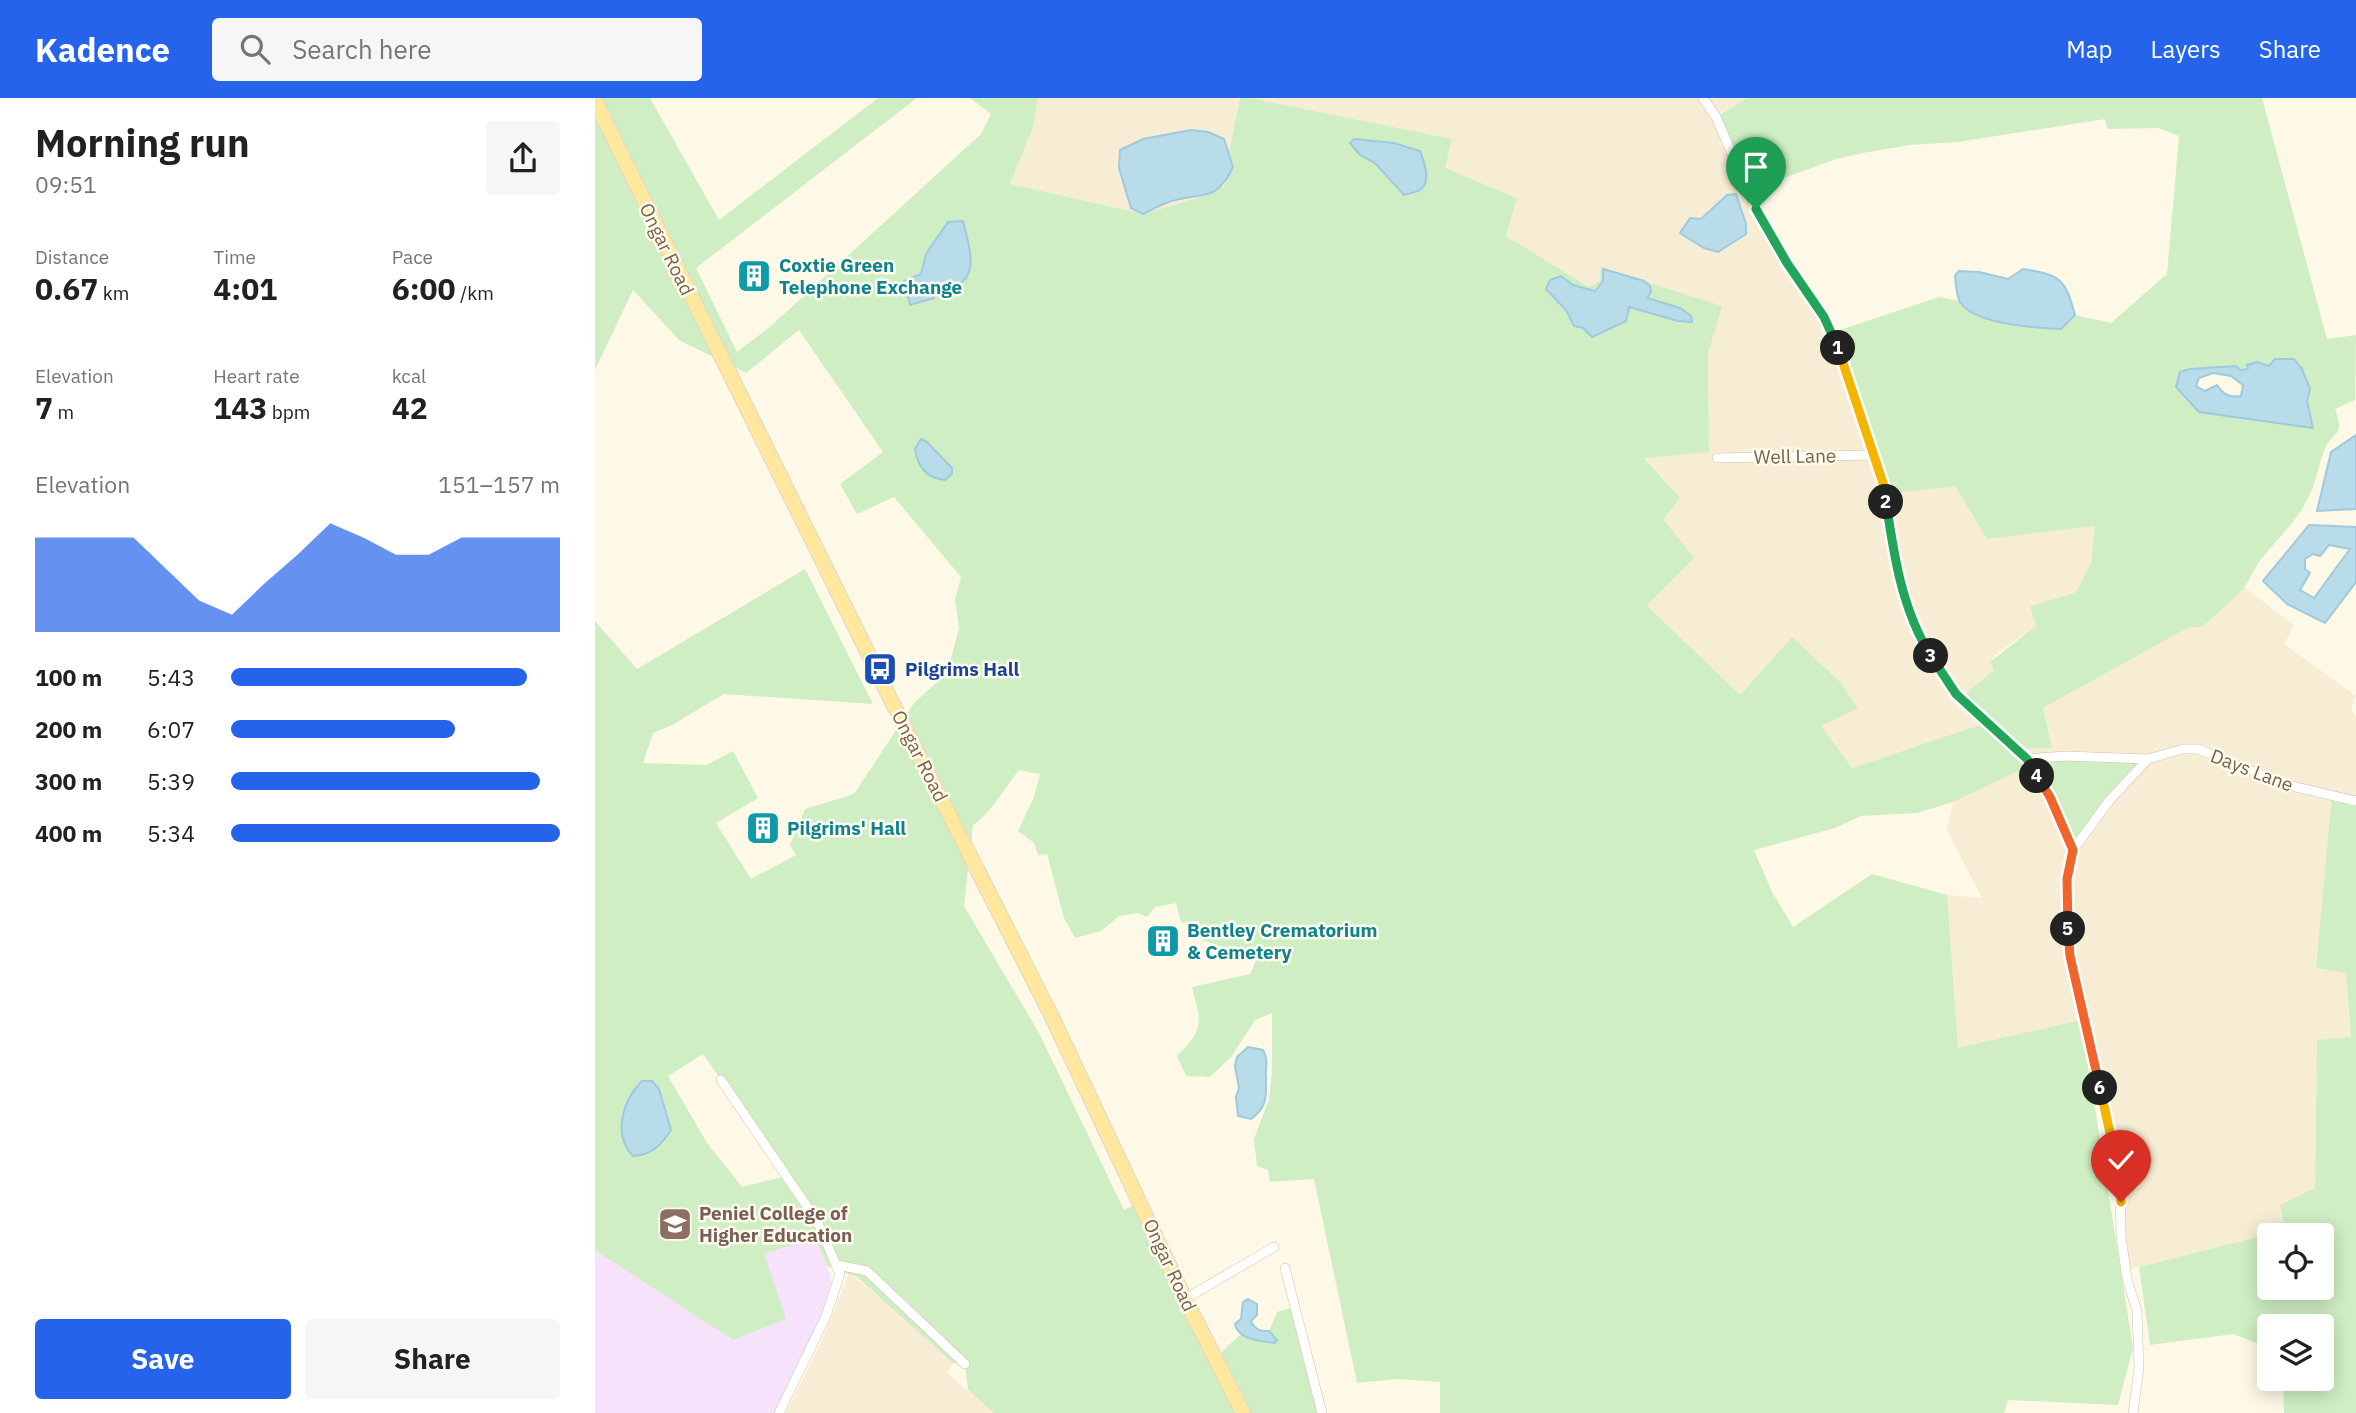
<!DOCTYPE html>
<html lang="en">
<head>
<meta charset="utf-8">
<style>
	:root { --surface:#fff; --page:#f6f6f6; --text:#202124; --muted:#757577; --accent:#2563eb }
	body { margin:0; font-family:"IBM Plex Sans",sans-serif; background:var(--page); color:var(--text); height:100vh; display:flex; flex-direction:column; font-size:26px; white-space:nowrap }
	* { box-sizing:border-box; margin:0 }
	p { font-size:23px; color:var(--muted) }
	.icon { flex:none; width:38px; height:38px; fill:none; stroke:currentColor; stroke-width:2; stroke-linecap:round; stroke-linejoin:round }
	.map { position:relative; flex:1; overflow:hidden }
	.details { display:flex; flex-direction:column; background:var(--surface); width:595px }
	.details>* { flex:none }
	.tools { position:absolute; left:1662px; top:1125px; display:grid; gap:14px }
	.tools a { display:grid; place-items:center; width:77px; height:77px; border-radius:7px; background:var(--surface); box-shadow:0 4px 18px #0003; font-size:35px }
	.pin { position:absolute; display:grid; place-items:center; width:60px; height:60px; color:#fff; margin:-72px -30px; border-radius:50% 50% 50% 0; rotate:-45deg; box-shadow:0 0 7px #0007 }
	.pin .icon { rotate:45deg }
	.km { position:absolute; width:35px; height:35px; margin:-18px; border-radius:50%; background:#222; color:#fff; font-size:19px; line-height:35px; text-align:center }
	.round { display:grid; place-items:center; flex:none; width:74px; height:74px; border-radius:7px; background:var(--page) }
	.summary { display:flex; align-items:center; justify-content:space-between; height:119px; padding:0 35px }
	h1 { font-size:38px; font-weight:700; line-height:52px }
	.metrics { display:grid; grid-template-columns:repeat(3,1fr); gap:10px; height:119px; padding:7px 35px }
	.metrics div { display:grid; align-content:center }
	.metrics b { font-size:30px; font-weight:700 }
	.metrics small { font-size:19px; font-weight:400 }
	.metrics p { font-size:19px }
	.chart { height:196px; padding:14px 35px }
	.chart p { display:flex; justify-content:space-between }
	.chart svg { width:100%; height:126px; margin-top:7px; fill:var(--accent); opacity:.7 }
	.primary-button { display:flex; gap:14px; margin-top:auto; padding:14px 35px }
	.primary-button a { flex:1; height:80px; border-radius:7px; background:var(--accent); color:#fff; font-size:28px; font-weight:700; line-height:80px; text-align:center }
	.primary-button a+a { background:var(--page); color:var(--text) }
	ul { padding:0 35px; list-style:none; font-size:23px }
	li { display:grid; grid-template-columns:112px 84px 1fr; align-items:center; height:52px }
	li i { height:18px; border-radius:9px; background:var(--accent) }
	header { display:flex; align-items:center; gap:42px; box-sizing:border-box; height:98px; padding:0 35px; background:var(--accent); color:#fff }
	header strong { font-size:33px }
	nav { display:flex; gap:38px; margin-inline-start:auto; font-size:24px }
	.search { width:490px; height:63px; background:var(--page); display:flex; align-items:center; gap:18px; box-sizing:border-box; padding:0 24px; border-radius:7px; color:var(--muted); font-size:26px }
	main { display:flex; flex:1; min-height:0 }
	.map>svg:first-child { display:block }
</style>
</head>
<body>
<header>
<strong>Kadence</strong>
<div class="search"><svg class="icon" aria-label="search" viewBox="0 0 24 24"><circle cx="10" cy="10" r="6"/><path d="M15 15l6 6"/></svg>Search here</div>
<nav><a>Map</a><a>Layers</a><a>Share</a></nav>
</header>
<main>
<section class="details">
<div class="summary"><div><h1>Morning run</h1><p>09:51</p></div><a class="round"><svg class="icon" aria-label="share" viewBox="0 0 24 24"><path d="M12 15V3M7 8l5-5 5 5M5 13v7h14v-7"/></svg></a></div>
<div class="metrics">
<div><p>Distance</p><b>0.67<small> km</small></b></div>
<div><p>Time</p><b>4:01</b></div>
<div><p>Pace</p><b>6:00<small> /km</small></b></div>
</div>
<div class="metrics">
<div><p>Elevation</p><b>7<small> m</small></b></div>
<div><p>Heart rate</p><b>143<small> bpm</small></b></div>
<div><p>kcal</p><b>42</b></div>
</div>
<div class="chart"><p><span>Elevation</span>151–157 m</p>
<svg viewBox="0 0 160 44" preserveAspectRatio="none"><path d="M0 44V11L10 11L20 11L30 11L40 22L50 33L60 38L70 27L80 17L90 6L100 11L110 17L120 17L130 11L140 11L150 11L160 11V44z"/></svg>
</div>
<ul>
<li><b>100 m</b>5:43<i style="width:90%"></i></li>
<li><b>200 m</b>6:07<i style="width:68%"></i></li>
<li><b>300 m</b>5:39<i style="width:94%"></i></li>
<li><b>400 m</b>5:34<i style="width:100%"></i></li>
</ul>
<div class="primary-button"><a>Save</a><a>Share</a></div>
</section>
<div class="map">
<svg width="1761" height="1315" viewBox="0 0 1761 1315">
	<rect width="100%" height="100%" fill="#fef8e7"/>
	<path fill="#f7ecd4" d="M443 0H645L634 54 638 69 613 97 548 116 415 86 438 29Z
		M655 0H1152L1121 18 1157 101 1246 256 1360 388 1392 441 1500 428 1496 466 1480 495 1435 508 1441 528 1401 556 1395 564 1400 571 1377 590 1392 625 1256 670 1226 628 1263 610 1197 539 1145 597 1052 506 1068 420 1085 400 1049 359 1114 353 1113 255 1126 208 1007 169 1005 183 994 189 911 138 922 100 849 70 856 41Z
		M1649 489 1699 527 1689 546 1761 598 1756 611 1761 620V699L1722 870 1751 875 1756 940 1722 942 1720 1090 1685 1107 1690 1132 1531 1172 1526 1104 1489 921 1363 951 1352 797 1387 800 1352 732 1358 704 1430 670 1428 651 1457 650 1448 610 1594 529H1607Z
		M254 1175 304 1215 358 1265 352 1275 399 1315H191L228 1241Z"/>
	<path fill="#f6e3fb" d="M112 1045 147 1089 221 1141 235 1176 237 1189 233 1204 180 1315H0V1057Z"/>
	<path fill="#cfeec3" fill-rule="evenodd" d="M0 0H55L124 122 283 0H322L101 170 142 254 177 227 386 36 396 16 375 0H443L438 29 415 86 548 116 613 97 629 88 638 69 634 54 645 0H655L857 41 850 70 922 100 911 138 994 189 1005 183 1006 169 1127 208 1113 255 1114 354 1049 360 1085 400 1068 421 1099 460 1052 507 1145 597 1197 539 1244 583 1263 610 1226 628 1257 670 1391 625 1367 602 1377 590 1399 572 1395 564 1441 528 1435 508 1480 495 1496 466 1500 428 1392 441 1360 388 1290 396 1236 235 1344 199 1364 203C1386 229 1434 227 1466 231L1480 217 1516 225 1572 176 1584 38 1563 30 1512 31 1510 21 1363 44 1315 47 1268 55 1241 61 1154 93 1121 19 1152 0H1667L1732 241 1761 237 1760 302 1740 311C1751 341 1737 331 1729 353 1723 368 1721 386 1713 400 1702 423 1683 440 1667 460 1659 469 1655 483 1647 492 1635 505 1620 517 1607 529H1594L1448 610 1457 650 1428 651 1429 656H1425L1421 659 1430 670 1358 704 1322 715 1266 718 1240 730 1159 752 1177 794 1198 829 1277 776 1352 797 1363 950 1486 922 1538 1250 1523 1307 1413 1302 1409 1315H845V1284L803 1281 762 1285 719 1081 675 1084 673 1072 662 1068 659 1041 674 1001 677 974V915L660 922 636 959 615 979 591 978 582 958C610 931 606 925 597 889L655 876 662 860 607 842 604 823 586 825 581 805 560 809 552 819 543 815 524 818 506 833 480 840 469 820 452 756 443 757 439 745 423 733 439 699 445 676 424 672C410 690 395 716 378 727L369 808 444 935 529 1112 545 1104 620 1260 645 1237 674 1244 682 1242 674 1233 682 1214 699 1209 728 1315H399L373 1292 370 1266 358 1265 262 1179 232 1168 221 1141 169 1155 191 1221 138 1242 0 1152V523L42 571 210 471 278 606 129 596 77 627 58 635 48 665 112 667 138 653 163 700 121 725 156 781 201 757 195 747 210 711 259 696 319 605 352 575 364 530 360 501 366 479 299 399 262 416 245 386 288 354 204 232 151 275 84 242 38 192 0 272ZM1661 264 1674 268 1718 330 1604 314 1595 271C1616 271 1645 278 1661 264ZM108 956 192 1078 147 1089 112 1045 73 978Z
		M1432 661H1553L1478 752Z
		M1737 697 1761 703V1315H1689L1688 1281H1727V1228H1675V1250L1638 1236 1555 1247 1544 1169 1690 1132 1685 1107 1720 1090 1722 942 1756 939 1751 875 1721 870ZM1675 1138H1727V1190H1675Z"/>
	<path fill="#b9dcea" stroke="#9ecadd" stroke-width="2" fill-rule="evenodd" d="M596 32 613 34 629 41 638 69C621 106 606 93 574 104 565 107 556 112 548 116L536 110 524 70 525 52 548 41Z
		M759 41 799 45 825 53C829 63 837 84 825 92 822 94 813 96 809 97L780 65 765 57 755 45Z
		M1141 96 1151 126V136L1123 154 1109 150 1085 135 1095 120 1106 121 1132 97Z
		M368 123C372 142 386 176 362 187 355 189 345 189 338 191L339 200 315 207 309 183 326 176 331 156 353 124Z
		M1008 171 1049 183 1055 188 1056 194 1052 200 1085 210 1096 218 1097 224 1083 223 1034 209 1031 223 997 239 988 230 979 228 971 212 951 191 955 182 966 178 978 187 1000 193 1008 183Z
		M1428 171C1465 177 1470 180 1480 217L1466 231C1443 230 1379 227 1365 204 1361 197 1361 186 1360 177L1364 173 1384 174 1413 181Z
		M1680 261H1699L1707 271 1715 291 1712 303 1718 330 1604 314 1581 289 1585 274 1595 271 1641 268 1645 272 1653 271 1652 267 1662 264 1674 268ZM1618 275 1636 278 1648 287 1646 298C1634 300 1628 296 1622 287L1610 293 1601 288 1604 280Z
		M1761 337V411L1722 413 1736 354Z
		M326 341 331 343 357 370V376L350 382C331 380 323 369 320 351Z
		M1714 427 1761 429V484L1730 525 1692 506 1668 483ZM1734 447 1755 451 1719 500 1705 492 1715 475 1710 471V461L1718 456 1725 458Z
		M653 949 668 952C674 962 670 968 671 980 671 999 673 1008 656 1021L643 1018 641 999 644 990 640 968 642 959Z
		M47 983H57L64 991 76 1032C66 1047 57 1057 38 1058 17 1036 28 1002 47 983Z
		M653 1201 662 1206V1217L656 1223C660 1232 665 1233 674 1233L682 1242 680 1245C666 1243 643 1242 640 1226L646 1221 648 1204Z"/>
	<g fill="none" stroke-linecap="round" stroke-linejoin="round">
		<g stroke="#d2c1ab" stroke-width="10">
			<path id="minor" d="M1108 0 1121 19 1161 111 1192 165 1229 219 1246 256 1289 388 1297 447 1311 506 1331 551 1361 596 1432 661
				M1122 360 1279 357
				M1553 661 1588 651H1603L1688 686 1761 703
				M1478 752 1455 699 1432 661 1470 658 1553 661 1514 703 1478 752 1472 781 1475 858 1525 1080 1526 1138 1532 1181 1542 1213 1544 1270 1538 1315
				M126 982 222 1123 245 1176 231 1218 184 1315
				M242 1167 272 1173 370 1266
				M690 1170 727 1315
				M590 1201 679 1149"/>
		</g>
		<g stroke="#ddd6cf" stroke-width="16">
			<path id="primary" d="M0 3 296 602 456 917 590 1201 648 1315"/>
		</g>
		<use href="#minor" stroke="#fff" stroke-width="9"/>
		<use href="#primary" stroke="#ffe89d" stroke-width="14"/>
	</g>
	<g fill="none" stroke-linecap="round" stroke-linejoin="round">
		<g stroke="#fff" stroke-width="14">
			<path id="split-1" d="M1161 111 1192 165 1229 219 1243 250"/>
		</g>
		<g stroke="#fff" stroke-width="14">
			<path id="split-2" d="M1243 250 1289 388 1291 404"/>
		</g>
		<g stroke="#fff" stroke-width="14">
			<path id="split-3" d="M1291 404C1299 458 1307 512 1336 558"/>
		</g>
		<g stroke="#fff" stroke-width="14">
			<path id="split-4" d="M1336 558 1361 596 1432 661 1442 678"/>
		</g>
		<g stroke="#fff" stroke-width="14">
			<path id="split-5" d="M1442 678 1455 699 1478 752 1472 781 1473 831"/>
		</g>
		<g stroke="#fff" stroke-width="14">
			<path id="split-6" d="M1473 831 1475 858 1505 990"/>
		</g>
		<g stroke="#fff" stroke-width="14">
			<path id="split-7" d="M1505 990 1525 1080 1526 1104"/>
		</g>
		<use href="#split-1" stroke="#22a559" stroke-width="9"/>
		<use href="#split-2" stroke="#f5b400" stroke-width="9"/>
		<use href="#split-3" stroke="#22a559" stroke-width="9"/>
		<use href="#split-4" stroke="#22a559" stroke-width="9"/>
		<use href="#split-5" stroke="#f0652b" stroke-width="9"/>
		<use href="#split-6" stroke="#f0652b" stroke-width="9"/>
		<use href="#split-7" stroke="#f5b400" stroke-width="9"/>
	</g>
	<defs>
		<g id="building-square" transform="scale(1.75)"><rect x="-9" y="-9" width="18" height="18" rx="4" fill="#0f9aa8" stroke="#fffbef"/><path d="M-4-6H4V6H1V3H-1V6H-4ZM-2.5-4.3h1.7v1.8h-1.7ZM.8-4.3h1.7v1.8H.8ZM-2.5-1h1.7V.8h-1.7ZM.8-1h1.7V.8H.8Z" fill="#fff"/></g>
		<g id="bus-square" transform="scale(1.75)"><rect x="-9" y="-9" width="18" height="18" rx="4" fill="#1a4fb4" stroke="#fffbef"/><path d="M-5-6H5V4H4V6H2V4H-2V6H-4V4H-5ZM-3.5-4V0h7V-4ZM-3.5 1.2v1.5H-2V1.2ZM2 1.2v1.5H3.5V1.2Z" fill="#fff"/></g>
		<g id="school-square" transform="scale(1.75)"><rect x="-9" y="-9" width="18" height="18" rx="4" fill="#8d6e63" stroke="#fffbef"/><path d="M0-5L7-2L0 1L-7-2ZM-4 1L0 2.5L4 1V4Q0 6-4 4Z" fill="#fff"/></g>
	</defs>
	<g fill-rule="evenodd">
		<use href="#building-square" x="159" y="178"/>
		<use href="#bus-square" x="285" y="571"/>
		<use href="#building-square" x="168" y="730"/>
		<use href="#building-square" x="568" y="843"/>
		<use href="#school-square" x="80" y="1126"/>
	</g>
	<g text-anchor="middle" stroke-width="5" stroke-linejoin="round" paint-order="stroke">
		<g font-size="19" fill="#7b6148" stroke="#fffbef">
			<text transform="translate(72 151) rotate(64)" y="7">Ongar Road</text>
			<text transform="translate(1200 358) rotate(-1)" y="7">Well Lane</text>
			<text transform="translate(325 658) rotate(63)" y="7">Ongar Road</text>
			<text transform="translate(1657 672) rotate(21)" y="7">Days Lane</text>
			<text transform="translate(575 1167) rotate(65)" y="7">Ongar Road</text>
		</g>
		<g font-size="19" font-weight="bold" fill="#0d838f" stroke="#fffbef" text-anchor="start">
			<text x="184" y="174">Coxtie Green<tspan x="184" dy="22">Telephone Exchange</tspan></text>
			<text x="192" y="737">Pilgrims' Hall</text>
			<text x="592" y="839">Bentley Crematorium<tspan x="592" dy="22">&amp; Cemetery</tspan></text>
		</g>
		<g font-size="19" font-weight="bold" fill="#164399" stroke="#fffbef" text-anchor="start">
			<text x="310" y="578">Pilgrims Hall</text>
		</g>
		<g font-size="19" font-weight="bold" fill="#785e54" stroke="#fffbef" text-anchor="start">
			<text x="104" y="1122">Peniel College of<tspan x="104" dy="22">Higher Education</tspan></text>
		</g>
	</g>
</svg>
<div class="tools">
<a><svg class="icon" aria-label="locate" viewBox="0 0 24 24"><circle cx="12" cy="12" r="6"/><path d="M12 2v4M12 18v4M2 12h4M18 12h4"/></svg></a>
<a><svg class="icon" aria-label="layers" viewBox="0 0 24 24"><path d="M12 4l9 5-9 5-9-5zM3 14l9 5 9-5"/></svg></a>
</div>
<div class="pin" style="left:1161px;top:111px;background:#1e9e55"><svg class="icon" aria-label="arrive" viewBox="0 0 24 24"><path d="M6 21V4h12l-3 4 3 4H6"/></svg></div>
<div class="pin" style="left:1526px;top:1104px;background:#d93025"><svg class="icon" aria-label="check" viewBox="0 0 24 24"><path d="M5 12l5 5 9-10"/></svg></div>
<b class="km" style="left:1243px;top:250px">1</b>
<b class="km" style="left:1291px;top:404px">2</b>
<b class="km" style="left:1336px;top:558px">3</b>
<b class="km" style="left:1442px;top:678px">4</b>
<b class="km" style="left:1473px;top:831px">5</b>
<b class="km" style="left:1505px;top:990px">6</b>
</div>
</main>
</body>
</html>
